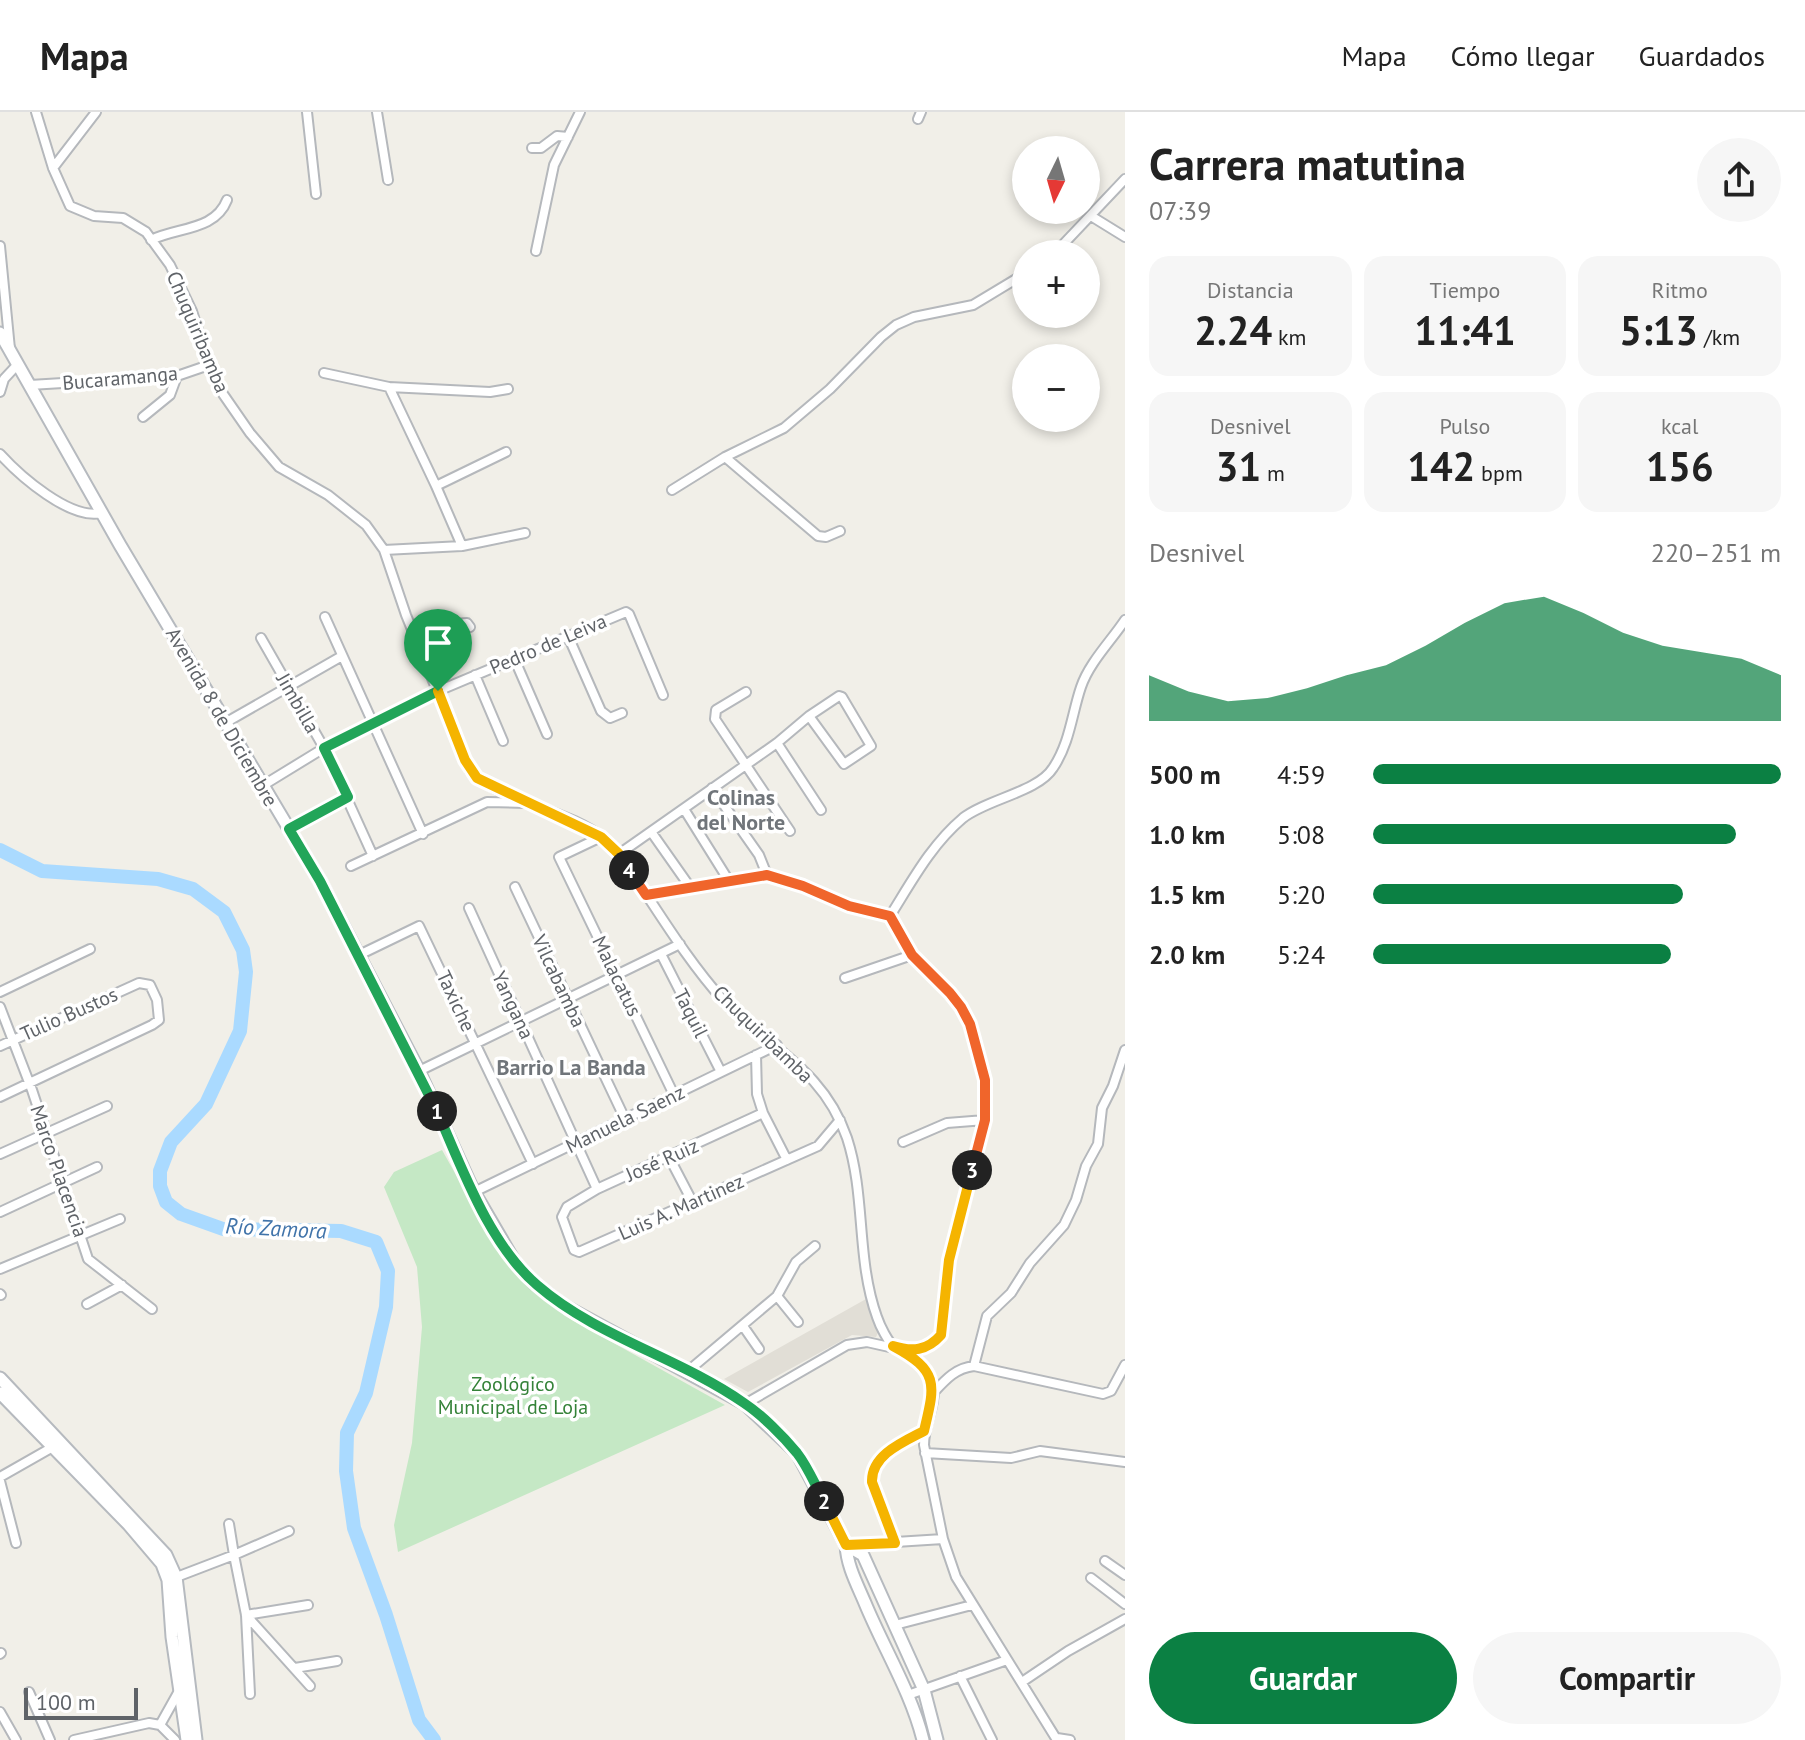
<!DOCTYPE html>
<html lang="es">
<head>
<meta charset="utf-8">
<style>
	:root { --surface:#fff; --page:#f6f6f6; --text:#222; --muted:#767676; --line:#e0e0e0; --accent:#0b8043 }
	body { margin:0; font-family:"PT Sans",sans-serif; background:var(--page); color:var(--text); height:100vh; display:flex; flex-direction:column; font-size:30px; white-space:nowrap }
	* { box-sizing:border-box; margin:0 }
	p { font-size:26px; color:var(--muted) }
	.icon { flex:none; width:44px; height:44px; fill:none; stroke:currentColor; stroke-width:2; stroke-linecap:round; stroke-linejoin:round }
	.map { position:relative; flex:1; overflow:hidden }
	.side { display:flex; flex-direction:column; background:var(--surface); width:680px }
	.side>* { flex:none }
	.needle { width:52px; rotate:185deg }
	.tools { position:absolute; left:1012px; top:24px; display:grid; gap:16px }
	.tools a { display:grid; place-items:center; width:88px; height:88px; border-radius:50%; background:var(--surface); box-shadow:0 4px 12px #0003; font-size:40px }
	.scale { position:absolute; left:24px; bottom:20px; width:114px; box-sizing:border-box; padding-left:8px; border:4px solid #5f6368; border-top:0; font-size:22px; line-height:28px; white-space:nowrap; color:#5f6368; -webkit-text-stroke:6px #fff; paint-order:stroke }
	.pin { position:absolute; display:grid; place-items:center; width:68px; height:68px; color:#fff; margin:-82px -34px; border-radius:50% 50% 50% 0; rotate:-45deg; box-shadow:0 0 8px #0007 }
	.pin .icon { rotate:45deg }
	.km { position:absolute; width:40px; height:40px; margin:-20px; border-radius:50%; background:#222; color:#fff; font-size:22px; line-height:40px; text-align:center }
	.round { display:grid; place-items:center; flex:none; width:84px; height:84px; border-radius:42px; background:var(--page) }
	.head { display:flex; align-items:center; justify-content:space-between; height:136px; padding:0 24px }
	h1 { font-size:44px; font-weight:800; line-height:60px }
	.metrics { display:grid; grid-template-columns:repeat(3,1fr); gap:12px; height:136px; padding:8px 24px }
	.metrics div { display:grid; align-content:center; border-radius:20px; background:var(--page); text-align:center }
	.metrics b { font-size:40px; font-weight:800 }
	.metrics small { font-size:22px; font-weight:400 }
	.metrics p { font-size:22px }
	.chart { height:224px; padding:16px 24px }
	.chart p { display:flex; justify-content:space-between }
	.chart svg { width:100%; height:144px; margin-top:8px; fill:var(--accent); opacity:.7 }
	.primary-button { display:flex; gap:16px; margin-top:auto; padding:16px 24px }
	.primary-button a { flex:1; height:92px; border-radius:48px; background:var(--accent); color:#fff; font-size:32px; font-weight:800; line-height:92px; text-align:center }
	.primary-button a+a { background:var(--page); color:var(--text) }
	ul { padding:0 24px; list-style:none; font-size:26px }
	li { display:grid; grid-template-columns:128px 96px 1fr; align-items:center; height:60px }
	li i { height:20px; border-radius:10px; background:var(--accent) }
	header { display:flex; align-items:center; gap:48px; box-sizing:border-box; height:112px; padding:0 40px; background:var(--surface); border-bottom:2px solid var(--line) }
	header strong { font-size:38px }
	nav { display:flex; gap:44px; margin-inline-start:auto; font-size:28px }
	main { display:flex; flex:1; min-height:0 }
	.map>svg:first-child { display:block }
</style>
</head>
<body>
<header>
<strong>Mapa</strong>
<nav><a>Mapa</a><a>Cómo llegar</a><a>Guardados</a></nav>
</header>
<main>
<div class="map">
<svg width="1125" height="1628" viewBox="0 0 1125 1628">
	<rect width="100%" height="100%" fill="#f1efe8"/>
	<path fill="#e1ded6" d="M866 1187 877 1213 878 1221 876 1225 852 1223 748 1280 724 1267Z"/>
	<path fill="#c5e8c5" d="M442 1038 504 1148 529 1174 565 1204 725 1293 398 1440 394 1413 412 1331 422 1215 417 1155 384 1075 394 1060Z"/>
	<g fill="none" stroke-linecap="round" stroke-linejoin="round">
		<path stroke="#aadaff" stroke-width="14" d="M0 738 42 759 158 767 193 777 224 800 243 838 246 860 240 919 206 992 171 1030 160 1059V1074L166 1090 181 1102 223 1117 341 1119 376 1130 388 1159 386 1195 366 1281 347 1321 346 1359 354 1416 386 1503 419 1608 434 1628"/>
		<g stroke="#b5b8bc" stroke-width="12">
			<path id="minor" d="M36 0 53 56 70 94 94 104 123 106 146 120 170 153 192 199 209 253 223 282 250 321 279 355 328 383 366 413 384 438 406 503 470 659C498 689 571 698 604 727 622 744 634 765 648 785 671 820 695 857 723 888 769 937 823 956 847 1026 866 1084 856 1147 877 1205 880 1214 888 1230 895 1236 910 1246 934 1257 934 1279 934 1297 924 1314 924 1333L943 1427 956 1465 1057 1628
				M307 0 316 82
				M377 0 388 68
				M918 7 921 0
				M532 36H541L557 24 568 25
				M53 56 96 0
				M1091 104 1125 125
				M151 128C177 115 215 119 227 88
				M0 134 10 237
				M536 139 554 53 580 0
				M1054 142 1125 67
				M324 261 389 275 436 374 506 340
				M30 273 177 264 209 253
				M389 275 490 280 508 277
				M0 280 4 267 18 252
				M143 305 170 283 177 264
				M0 342C20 364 70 408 101 401
				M725 345 818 424 826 425 840 419
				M436 374 462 434
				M672 378 725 345 784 316 830 277 881 225 896 213 914 205 973 193 1026 161
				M384 438 462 434 525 421
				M325 505 423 722
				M415 523 441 513 467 511 470 515
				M568 524 601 599 610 606 622 601
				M261 526 324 636 373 744
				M514 546 547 622
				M475 563 503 629
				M746 580 716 598 715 607 790 719
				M225 611 342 544
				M777 631 821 698
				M262 674 324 636 438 579 626 500 629 502 663 583
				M712 676 759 743 767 763
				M684 697 729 769
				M289 717 348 685
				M652 721 690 775
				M601 725 559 745 674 983
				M619 742 777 631 809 604 839 584 842 585 871 634 844 652 809 604
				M351 754 487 690 525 691
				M515 775 625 1007
				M646 783 767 763 803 774 849 794 890 804
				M469 796 597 1077
				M661 842 721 960
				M359 843 419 814 533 1052
				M845 866 912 843
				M0 880 90 837
				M0 895 32 978 88 1147 152 1197
				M0 934 139 871 150 873 157 888 159 908 152 913 0 985
				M756 943 757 982 763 1001 787 1048
				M419 959 680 832
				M763 1001 597 1077 567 1095 562 1105 574 1138 579 1140 818 1034 840 1008
				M903 1030 947 1011 985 1008
				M0 1042 107 994
				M669 1045 692 1089
				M474 1080 777 933
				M0 1100 97 1055
				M0 1157 120 1107
				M0 1182 1 1183
				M777 1184 798 1210
				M87 1192 122 1173
				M743 1214 759 1237
				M974 1254 987 1204 1011 1181 1030 1151 1064 1113 1076 1088 1086 1054 1098 1032 1102 996 1113 974 1125 938
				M688 1259 777 1184 796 1150 815 1134
				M934 1280C946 1267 956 1256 974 1254L1103 1282 1111 1279 1125 1253
				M745 1292 847 1233 867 1230 907 1239 924 1237 941 1223 949 1148 985 1008V968L970 912 961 895 912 843 890 804C912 769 931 733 963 706 987 687 1038 680 1053 656 1070 631 1072 601 1081 575 1089 551 1111 529 1125 508
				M925 1341 1011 1346 1040 1339 1125 1350
				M0 1365 51 1336
				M0 1369 16 1431
				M229 1412 234 1443 289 1419
				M895 1431 872 1370C871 1343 902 1330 924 1319
				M848 1433 943 1427
				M1105 1449 1125 1463
				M174 1466 234 1443 246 1503 308 1493
				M1091 1466 1125 1492
				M246 1503 310 1574
				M246 1503 250 1582
				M895 1513 972 1493
				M0 1542 1 1541
				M295 1556 337 1549
				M960 1564 992 1628
				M1022 1570 1068 1539 1125 1507
				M29 1580 50 1628
				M908 1583 1007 1548
				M0 1600 16 1628
				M160 1613 179 1579
				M1057 1626 1070 1628
				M74 1628 149 1611 160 1613 175 1628"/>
		</g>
		<g stroke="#b6babf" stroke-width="15">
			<path id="secondary" d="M0 221 120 433 320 769 419 959 474 1080 516 1152 535 1172 563 1193 745 1292 797 1341 846 1433C847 1454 857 1472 865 1491 884 1537 911 1580 923 1628
				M0 1266 166 1443 176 1465 196 1628
				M0 1281 128 1412 162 1452 168 1468 172 1525 187 1628
				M846 1433 863 1443 924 1578 937 1628"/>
		</g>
		<use href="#minor" stroke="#fff" stroke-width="8"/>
		<use href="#secondary" stroke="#fff" stroke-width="11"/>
	</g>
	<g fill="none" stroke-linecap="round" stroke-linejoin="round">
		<g stroke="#fff" stroke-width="16">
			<path id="split-1" d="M437 999 320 769 289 717 348 685 324 636 438 579"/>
		</g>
		<g stroke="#fff" stroke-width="16">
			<path id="split-2" d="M437 999C462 1056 489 1132 537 1173 597 1225 678 1245 744 1291 762 1303 783 1324 797 1341 808 1355 815 1373 824 1389"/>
		</g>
		<g stroke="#fff" stroke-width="16">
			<path id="split-3" d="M824 1389 846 1433 895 1431 872 1370C871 1343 903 1330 924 1319 935 1273 940 1259 893 1234 912 1240 927 1239 941 1223L949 1148 972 1058"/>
		</g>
		<g stroke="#fff" stroke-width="16">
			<path id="split-4" d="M629 758 646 783 767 763 803 774 849 794 890 804 912 843 950 881 961 895 970 912 985 968V1008L972 1058"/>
		</g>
		<g stroke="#fff" stroke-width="16">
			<path id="split-5" d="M438 579 465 648 477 666 601 725 619 742 629 758"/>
		</g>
		<use href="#split-1" stroke="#22a559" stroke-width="10"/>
		<use href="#split-2" stroke="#22a559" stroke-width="10"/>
		<use href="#split-3" stroke="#f5b400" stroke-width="10"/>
		<use href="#split-4" stroke="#f0652b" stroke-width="10"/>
		<use href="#split-5" stroke="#f5b400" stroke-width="10"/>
	</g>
	<g text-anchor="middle" stroke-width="7" stroke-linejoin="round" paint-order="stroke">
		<g font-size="20" fill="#5f6368" stroke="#fff">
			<text transform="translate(198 220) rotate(67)" y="7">Chuquiribamba</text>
			<text transform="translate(120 266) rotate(-5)" y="7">Bucaramanga</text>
			<text transform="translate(548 532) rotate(-23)" y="7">Pedro de Leiva</text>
			<text transform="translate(298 591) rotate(60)" y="7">Jimbilla</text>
			<text transform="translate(222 605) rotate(60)" y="7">Avenida 8 de Diciembre</text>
			<text transform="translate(617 864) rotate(64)" y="7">Malacatus</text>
			<text transform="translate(559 869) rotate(65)" y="7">Vilcabamba</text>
			<text transform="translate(456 889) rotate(65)" y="7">Taxiche</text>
			<text transform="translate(513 893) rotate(65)" y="7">Yangana</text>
			<text transform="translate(691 901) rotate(63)" y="7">Taquil</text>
			<text transform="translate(69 902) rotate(-24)" y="7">Tulio Bustos</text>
			<text transform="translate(763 922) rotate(44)" y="7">Chuquiribamba</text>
			<text transform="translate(625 1007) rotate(-26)" y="7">Manuela Saenz</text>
			<text transform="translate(662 1048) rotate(-24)" y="7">José Ruiz</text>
			<text transform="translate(59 1059) rotate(71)" y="7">Marco Placencia</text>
			<text transform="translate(681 1095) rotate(-24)" y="7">Luis A. Martinez</text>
		</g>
		<g font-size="20" fill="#348238" stroke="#fff">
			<text x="513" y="1279">Zoológico<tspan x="513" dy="23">Municipal de Loja</tspan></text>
		</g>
		<g font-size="22" font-weight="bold" fill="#70757a" stroke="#fff">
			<text x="741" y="693">Colinas<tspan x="741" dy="25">del Norte</tspan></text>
			<text x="571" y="963">Barrio La Banda</text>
		</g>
		<g font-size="22" font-style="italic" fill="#4174aa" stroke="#fff">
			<text transform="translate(276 1116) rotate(3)" y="8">Río Zamora</text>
		</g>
	</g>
</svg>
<div class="tools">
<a><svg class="needle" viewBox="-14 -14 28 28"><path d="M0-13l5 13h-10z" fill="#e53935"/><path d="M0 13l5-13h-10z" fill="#767676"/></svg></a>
<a>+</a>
<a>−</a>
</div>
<div class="scale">100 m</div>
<div class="pin" style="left:438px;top:579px;background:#1e9e55"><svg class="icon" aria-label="arrive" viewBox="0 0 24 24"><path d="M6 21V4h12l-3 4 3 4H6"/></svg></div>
<b class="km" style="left:437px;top:999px">1</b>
<b class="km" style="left:824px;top:1389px">2</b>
<b class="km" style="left:972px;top:1058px">3</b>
<b class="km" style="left:629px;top:758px">4</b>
</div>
<section class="side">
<div class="head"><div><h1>Carrera matutina</h1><p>07:39</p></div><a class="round"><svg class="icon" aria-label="share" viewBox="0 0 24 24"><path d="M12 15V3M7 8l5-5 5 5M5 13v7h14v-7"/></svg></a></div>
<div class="metrics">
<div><p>Distancia</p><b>2.24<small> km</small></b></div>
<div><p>Tiempo</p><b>11:41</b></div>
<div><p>Ritmo</p><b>5:13<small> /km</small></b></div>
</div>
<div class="metrics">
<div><p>Desnivel</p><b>31<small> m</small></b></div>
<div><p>Pulso</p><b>142<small> bpm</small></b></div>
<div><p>kcal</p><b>156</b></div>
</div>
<div class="chart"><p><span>Desnivel</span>220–251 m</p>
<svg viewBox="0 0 160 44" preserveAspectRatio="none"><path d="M0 44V30L10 35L20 38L30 37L40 34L50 30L60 27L70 21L80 14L90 8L100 6L110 11L120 17L130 21L140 23L150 25L160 30V44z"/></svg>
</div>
<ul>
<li><b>500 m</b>4:59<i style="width:100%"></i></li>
<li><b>1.0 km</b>5:08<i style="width:89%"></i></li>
<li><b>1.5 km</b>5:20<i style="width:76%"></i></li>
<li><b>2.0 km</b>5:24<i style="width:73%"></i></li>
</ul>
<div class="primary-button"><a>Guardar</a><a>Compartir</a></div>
</section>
</main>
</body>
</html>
